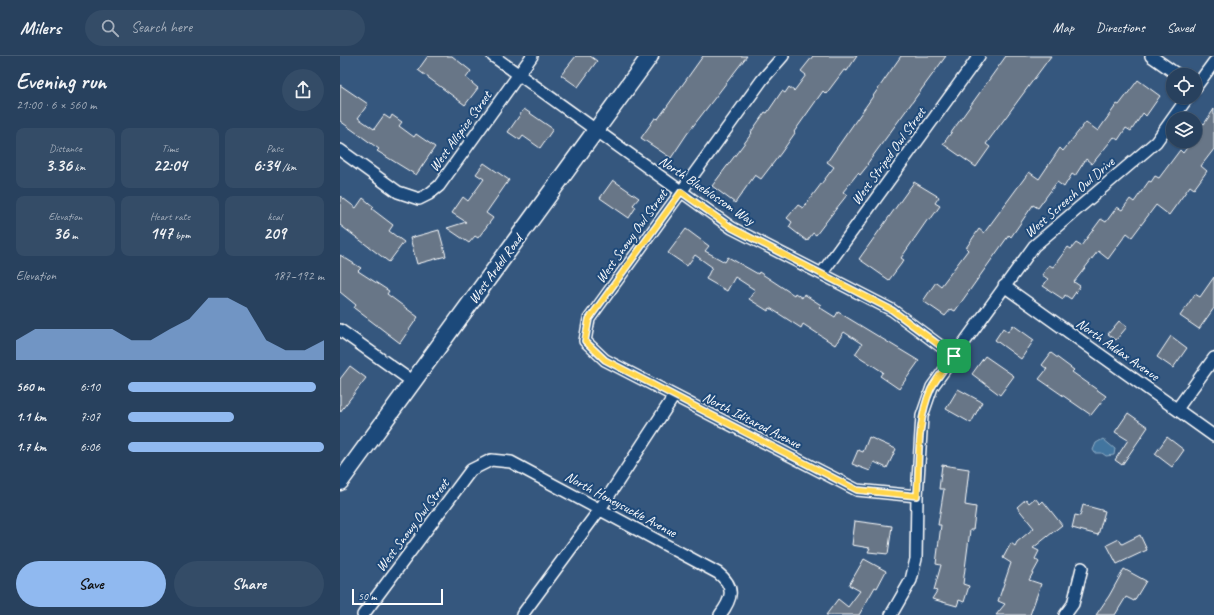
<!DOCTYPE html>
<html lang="en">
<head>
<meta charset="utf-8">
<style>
	:root { --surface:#28415e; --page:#344c67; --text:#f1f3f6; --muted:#a5afbc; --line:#445a73; --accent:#90b9f0 }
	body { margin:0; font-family:Caveat,sans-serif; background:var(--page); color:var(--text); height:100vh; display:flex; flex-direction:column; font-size:15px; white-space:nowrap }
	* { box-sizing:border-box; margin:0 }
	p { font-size:13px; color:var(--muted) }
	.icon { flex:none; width:22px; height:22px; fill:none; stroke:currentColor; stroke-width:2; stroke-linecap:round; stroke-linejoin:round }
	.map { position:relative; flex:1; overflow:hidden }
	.drawer { display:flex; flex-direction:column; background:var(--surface); width:340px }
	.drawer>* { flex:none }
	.controls { position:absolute; left:826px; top:12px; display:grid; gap:8px }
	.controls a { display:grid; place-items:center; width:36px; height:36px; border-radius:50%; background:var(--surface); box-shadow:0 1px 3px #0004,0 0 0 1px var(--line); font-size:20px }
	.scale { position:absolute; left:12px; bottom:10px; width:91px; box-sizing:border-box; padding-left:4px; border:2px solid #fff; border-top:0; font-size:11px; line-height:14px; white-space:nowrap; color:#fff; -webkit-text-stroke:3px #1f4a7a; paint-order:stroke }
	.pin { position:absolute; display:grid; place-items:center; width:34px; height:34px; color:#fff; margin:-17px; border-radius:8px; box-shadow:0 2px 6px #0006 }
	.round { display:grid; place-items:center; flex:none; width:42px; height:42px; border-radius:21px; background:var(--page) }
	.head { display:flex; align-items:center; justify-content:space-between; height:68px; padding:0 16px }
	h1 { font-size:22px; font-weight:700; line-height:30px }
	.stats { display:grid; grid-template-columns:repeat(3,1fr); gap:6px; height:68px; padding:4px 16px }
	.stats div { display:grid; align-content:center; border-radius:8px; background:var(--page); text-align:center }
	.stats b { font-size:17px; font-weight:700 }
	.stats small { font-size:11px; font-weight:400 }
	.stats p { font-size:11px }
	.chart { height:112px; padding:8px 16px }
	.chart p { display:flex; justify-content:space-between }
	.chart svg { width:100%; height:72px; margin-top:4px; fill:var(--accent); opacity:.7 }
	.button { display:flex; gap:8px; margin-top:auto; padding:8px 16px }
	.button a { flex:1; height:46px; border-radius:24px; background:var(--accent); color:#111; font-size:16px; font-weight:700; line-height:46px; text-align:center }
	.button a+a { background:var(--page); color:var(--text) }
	ul { padding:0 16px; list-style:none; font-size:13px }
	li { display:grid; grid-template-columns:64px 48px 1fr; align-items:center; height:30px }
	li i { height:10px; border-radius:5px; background:var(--accent) }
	header { display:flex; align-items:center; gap:24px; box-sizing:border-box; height:56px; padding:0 20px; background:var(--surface); border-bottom:1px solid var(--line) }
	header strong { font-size:19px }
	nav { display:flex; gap:22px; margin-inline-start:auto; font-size:14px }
	.search { width:280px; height:36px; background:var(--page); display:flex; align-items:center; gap:10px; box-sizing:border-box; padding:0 14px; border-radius:22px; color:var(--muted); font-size:15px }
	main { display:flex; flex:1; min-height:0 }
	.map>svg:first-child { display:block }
</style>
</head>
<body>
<header>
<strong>Milers</strong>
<div class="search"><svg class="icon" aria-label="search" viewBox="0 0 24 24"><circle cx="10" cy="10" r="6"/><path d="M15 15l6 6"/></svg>Search here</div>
<nav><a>Map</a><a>Directions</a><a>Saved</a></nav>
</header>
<main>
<section class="drawer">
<div class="head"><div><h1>Evening run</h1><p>21:00 · 6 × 560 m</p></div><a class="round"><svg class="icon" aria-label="share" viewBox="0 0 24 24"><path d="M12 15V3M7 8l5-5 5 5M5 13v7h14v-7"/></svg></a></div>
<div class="stats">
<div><p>Distance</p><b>3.36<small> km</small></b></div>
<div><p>Time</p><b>22:04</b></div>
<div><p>Pace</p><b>6:34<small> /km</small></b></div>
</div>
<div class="stats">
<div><p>Elevation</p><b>36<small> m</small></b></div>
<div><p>Heart rate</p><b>147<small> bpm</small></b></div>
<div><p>kcal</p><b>209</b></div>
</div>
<div class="chart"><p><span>Elevation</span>187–192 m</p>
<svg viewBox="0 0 160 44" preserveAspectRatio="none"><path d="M0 44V32L10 25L20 25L30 25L40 25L50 25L60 32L70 32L80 25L90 19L100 6L110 6L120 12L130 32L140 38L150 38L160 32V44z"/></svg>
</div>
<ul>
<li><b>560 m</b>6:10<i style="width:96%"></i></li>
<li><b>1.1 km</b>7:07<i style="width:54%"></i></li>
<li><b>1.7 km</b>6:06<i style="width:100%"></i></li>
</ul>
<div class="button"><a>Save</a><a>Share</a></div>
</section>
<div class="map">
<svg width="874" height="559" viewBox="0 0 874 559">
	<rect width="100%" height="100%" fill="#35577e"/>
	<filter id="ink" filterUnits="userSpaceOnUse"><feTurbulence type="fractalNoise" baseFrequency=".025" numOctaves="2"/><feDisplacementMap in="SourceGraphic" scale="8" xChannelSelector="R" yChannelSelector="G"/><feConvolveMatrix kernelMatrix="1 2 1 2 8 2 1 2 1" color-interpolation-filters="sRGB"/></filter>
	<g filter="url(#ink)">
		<path fill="#42759f" stroke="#8eacc5" d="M763 383 775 393 774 399 766 400 762 397H755L753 394 756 387Z"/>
		<path fill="#677687" stroke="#fff" d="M88 0H112L131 15 126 22 138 32 125 49 78 14Z
			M236 0H250L257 5 238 31 221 19Z
			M363 0H407L347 78 331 102 301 82 315 62 318 63Z
			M473 0H517L507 15 504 14 486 38 483 35 454 76 455 77 441 97 421 123 415 119 395 147 372 130 412 77 411 76 425 56 427 57 442 35 445 37 449 31 454 35 466 19 461 15Z
			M561 0H606L527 108 528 109 520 119 518 117 503 136 507 139 492 158 476 179 473 177 467 185 449 171 452 166 447 162 458 149 463 152 494 111 487 106Z
			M666 0H711L646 88 650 91 636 111 603 88Z
			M798 24 820 40 806 60 803 57 791 75 786 72 778 84 774 81 752 108 746 103 735 120 732 118 724 131 717 126 698 152 693 149 671 181 669 179 615 255 611 253 605 260 583 245 596 226 601 230 628 194 626 192 639 173 644 177 689 116 699 123 720 92 723 95 746 66 758 75 777 48 779 49Z
			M0 29 28 48 18 62 34 73 44 59 50 63 52 59 62 66 59 70 74 81 76 78 95 91 76 119 37 95 39 93 0 65Z
			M184 53 213 73 200 92 183 80 180 84 168 76Z
			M874 53V93L861 110 867 115 854 133 850 130 829 159 816 149 792 181 787 177 768 203 758 195 734 226 740 230 731 243 725 239 723 243 703 230 708 223 702 219 709 209 713 211 728 191 731 193 736 187 741 190 761 163 766 166 777 151 782 154 790 143 794 146 809 125 811 126 815 120 819 122 840 94 843 97 852 85H855V73L860 66 864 68Z
			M144 107 169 124 146 157 153 162 138 182 135 180 129 187 107 172 126 166 112 157 123 141 128 145 144 123 136 118Z
			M273 124 299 142 293 149 296 151 289 162 260 142Z
			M574 126 599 141 595 147 600 150 590 164 588 163 561 202 564 204 549 224 519 203Z
			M0 140 16 152 23 142 34 151 32 153 53 169 49 175 64 186 49 206 0 169Z
			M346 173 369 190 365 195 385 206 388 201 418 218 419 216 454 239 455 237 462 242 464 238 481 249 479 251 495 261 498 256 579 305 559 333 540 320 543 316 515 298 522 288 504 276 495 289 463 268 461 272 430 252 428 255 409 243 415 234 395 221 387 235 366 223 372 211 355 199 347 210 328 197Z
			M99 174 106 200 77 208 70 182Z
			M0 199 21 212 18 215 49 235 47 238 78 261 60 287 14 252 16 249 0 236Z
			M874 221V252L859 273 840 260 855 238 860 241Z
			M779 265 787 271 776 284 768 278Z
			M673 269 694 284 681 303 655 284 663 272 668 276Z
			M831 280 847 292 833 312 817 301Z
			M711 297 734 314 732 316 766 340 751 359 699 323 707 313 702 309Z
			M645 300 674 320 660 339 632 318Z
			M10 310 26 322 0 356V323Z
			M618 333 642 346 631 367 606 353Z
			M788 357 808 371 782 409 775 404 788 384 775 376Z
			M529 381 556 393 547 412 534 406 530 415 512 408 518 394 523 396Z
			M827 381 844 394 832 411 815 398Z
			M602 409 629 413 625 449 636 451 633 474H630L623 528 629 530 624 546 619 544 617 550 592 543 597 535 594 534 601 509 596 508 601 469H598L604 433H599Z
			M695 442 700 448 703 445 722 469 693 492 699 495 695 503 699 506 689 524 701 528 690 559H656L665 548 658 545 671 507 663 502 671 487 675 490 677 486 694 472 677 451 686 443 689 447Z
			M743 449 765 455 758 479 732 472 735 459 740 460Z
			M515 465 552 470 548 498 528 496 530 492 512 489Z
			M800 479 807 494 777 508 767 489 779 483 782 488Z
			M524 503 546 515 537 532 535 531 519 559H486L498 543 508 551 520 535 509 529Z
			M784 513 806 525 794 545 786 541 775 559H756L769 540Z"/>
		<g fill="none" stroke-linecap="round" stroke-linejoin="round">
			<g stroke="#fff" stroke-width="14">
				<path id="street" d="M153 0 392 172 552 254 614 300
					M443 0 422 24 249 263 245 285 265 304 517 434 577 440
					M811 0 838 19
					M855 32 874 6
					M0 94 58 136 79 143 89 138 99 130 192 0
					M482 217 639 0
					M664 230 874 380
					M0 274 73 326
					M837 353 874 302
					M23 559 131 414 151 404 171 406 378 517C396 531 392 543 380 559
					M182 559 260 453 334 340
					M551 559 571 524 576 503 577 440 582 360 592 331 694 190 816 86 848 41
					M725 559 733 548 742 512"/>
			</g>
			<g stroke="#fff" stroke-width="19">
				<path id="secondary" d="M0 426 310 0"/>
			</g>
			<use href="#street" stroke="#1f4a7a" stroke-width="11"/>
			<use href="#secondary" stroke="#1f4a7a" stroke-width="16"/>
		</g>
	</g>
	<g fill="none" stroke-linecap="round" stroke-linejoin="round" filter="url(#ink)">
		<g stroke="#fff" stroke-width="8">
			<path id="route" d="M341 136 392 172 552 254 614 300C607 310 597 321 591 333 577 363 579 406 577 440L517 434 265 304 245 285 249 263Z"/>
		</g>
		<use href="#route" stroke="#ffd54a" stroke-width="5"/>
	</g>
	<g text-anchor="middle" stroke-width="4" stroke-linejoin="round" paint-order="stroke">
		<g font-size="14" fill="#fff" stroke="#1f4a7a">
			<text transform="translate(120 75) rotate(-54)" y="5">West Allspice Street</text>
			<text transform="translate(548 100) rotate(-54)" y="5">West Striped Owl Street</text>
			<text transform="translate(367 134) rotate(34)" y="5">North Blueblossom Way</text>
			<text transform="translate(729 141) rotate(-41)" y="5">West Screech Owl Drive</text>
			<text transform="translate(291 180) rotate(-54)" y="5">West Snowy Owl Street</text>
			<text transform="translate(155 213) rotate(-54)" y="5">West Ardell Road</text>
			<text transform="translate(778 293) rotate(35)" y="5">North Addax Avenue</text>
			<text transform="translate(412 364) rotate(27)" y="5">North Iditarod Avenue</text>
			<text transform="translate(281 448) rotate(28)" y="5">North Honeysuckle Avenue</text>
			<text transform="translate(72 469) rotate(-53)" y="5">West Snowy Owl Street</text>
		</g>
	</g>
</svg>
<div class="controls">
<a><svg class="icon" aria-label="locate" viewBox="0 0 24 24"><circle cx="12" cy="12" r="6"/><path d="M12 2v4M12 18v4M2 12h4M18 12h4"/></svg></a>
<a><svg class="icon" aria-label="layers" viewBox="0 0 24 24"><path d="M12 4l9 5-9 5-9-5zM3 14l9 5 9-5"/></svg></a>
</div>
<div class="scale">50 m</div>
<div class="pin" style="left:614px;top:300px;background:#1e9e55"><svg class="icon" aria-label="arrive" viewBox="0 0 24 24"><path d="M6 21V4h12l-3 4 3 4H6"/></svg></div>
</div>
</main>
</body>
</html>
